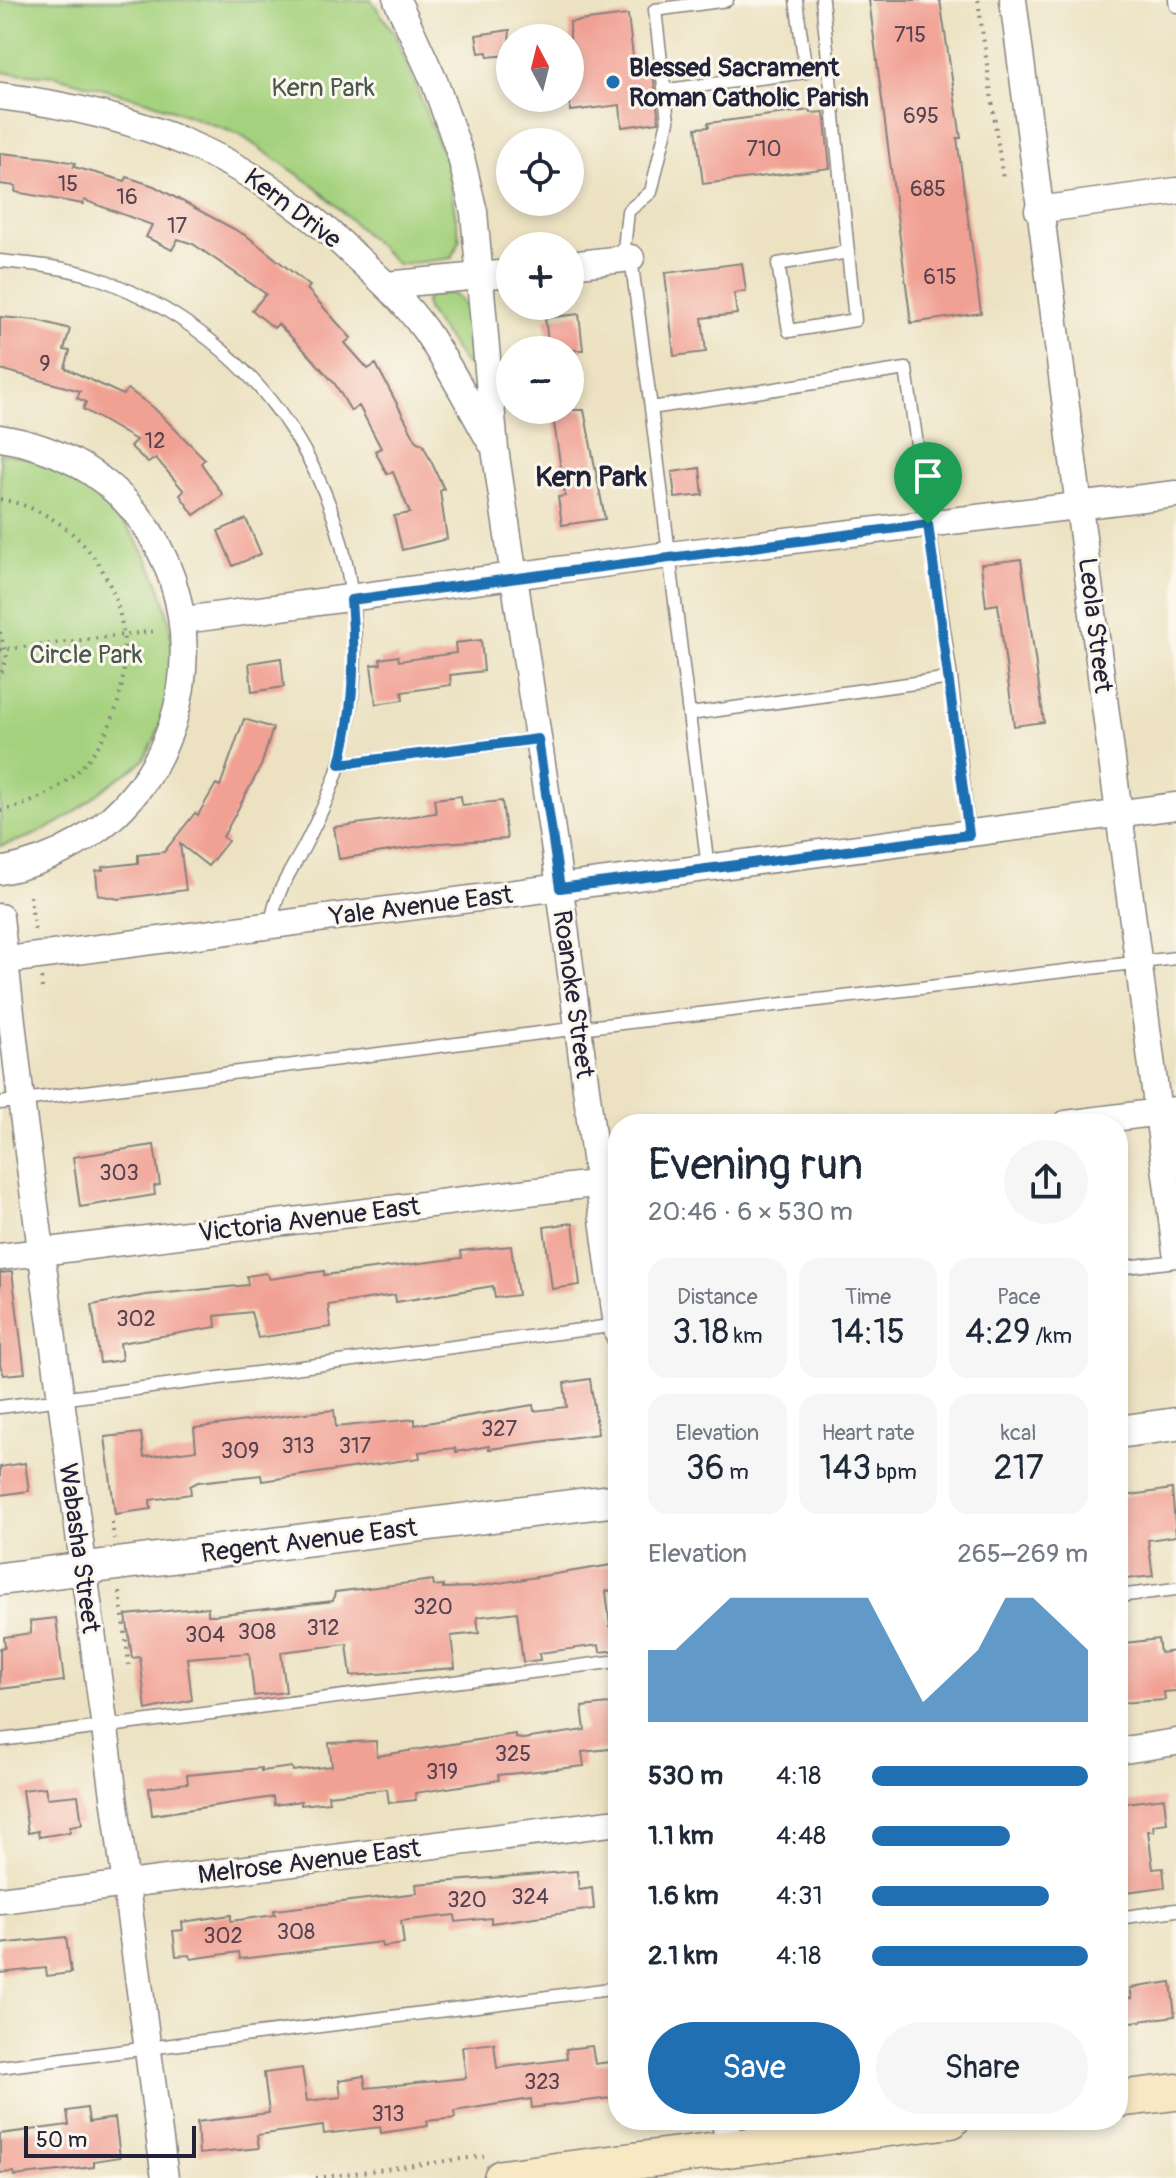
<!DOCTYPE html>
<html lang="en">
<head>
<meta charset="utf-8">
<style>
	:root { --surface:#fff; --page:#f6f6f7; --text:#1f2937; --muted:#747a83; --accent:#1f6fb2 }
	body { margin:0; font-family:Pangolin,sans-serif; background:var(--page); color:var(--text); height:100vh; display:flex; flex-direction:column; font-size:30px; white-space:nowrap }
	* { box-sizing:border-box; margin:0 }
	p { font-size:26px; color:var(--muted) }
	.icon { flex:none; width:44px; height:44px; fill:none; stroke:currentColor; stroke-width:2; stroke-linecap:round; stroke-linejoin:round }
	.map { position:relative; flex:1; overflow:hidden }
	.drawer { position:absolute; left:608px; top:1114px; width:520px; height:1016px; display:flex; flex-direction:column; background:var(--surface); border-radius:32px; box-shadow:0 4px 12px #0003 }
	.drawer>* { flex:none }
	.needle { width:52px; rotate:353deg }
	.controls { position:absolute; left:496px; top:24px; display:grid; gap:16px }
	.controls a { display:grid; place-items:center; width:88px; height:88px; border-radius:50%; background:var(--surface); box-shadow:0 4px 12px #0003; font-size:40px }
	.scale { position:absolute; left:24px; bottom:20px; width:172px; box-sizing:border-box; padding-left:8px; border:4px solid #22223b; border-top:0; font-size:22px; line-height:28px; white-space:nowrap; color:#22223b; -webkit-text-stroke:6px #fbf7ec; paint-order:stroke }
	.pin { position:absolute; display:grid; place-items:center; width:68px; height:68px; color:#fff; margin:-82px -34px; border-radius:50% 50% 50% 0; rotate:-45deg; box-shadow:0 0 8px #0007 }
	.pin .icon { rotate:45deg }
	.round { display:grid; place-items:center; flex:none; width:84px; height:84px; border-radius:42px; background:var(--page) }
	.head { display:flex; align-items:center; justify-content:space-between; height:136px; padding:0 40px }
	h1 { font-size:44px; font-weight:600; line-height:60px }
	.stats { display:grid; grid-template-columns:repeat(3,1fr); gap:12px; height:136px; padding:8px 40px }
	.stats div { display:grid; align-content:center; border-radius:20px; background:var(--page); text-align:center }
	.stats b { font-size:34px; font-weight:600 }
	.stats small { font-size:22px; font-weight:400 }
	.stats p { font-size:22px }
	.chart { height:224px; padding:16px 40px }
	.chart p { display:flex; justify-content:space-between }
	.chart svg { width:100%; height:144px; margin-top:8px; fill:var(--accent); opacity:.7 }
	.primary-button { display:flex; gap:16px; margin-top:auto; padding:16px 40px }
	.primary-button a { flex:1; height:92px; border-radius:48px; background:var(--accent); color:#fff; font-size:32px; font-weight:600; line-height:92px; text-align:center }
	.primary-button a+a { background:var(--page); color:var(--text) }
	ul { padding:0 40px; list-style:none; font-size:26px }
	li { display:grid; grid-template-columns:128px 96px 1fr; align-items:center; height:60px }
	li i { height:20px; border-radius:10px; background:var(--accent) }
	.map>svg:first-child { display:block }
</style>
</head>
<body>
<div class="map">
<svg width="1176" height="2178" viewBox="0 0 1176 2178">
	<rect width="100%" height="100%" fill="#fbf7ec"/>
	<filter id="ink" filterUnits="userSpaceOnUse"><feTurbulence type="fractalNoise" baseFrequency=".0125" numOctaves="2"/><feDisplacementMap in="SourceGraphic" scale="16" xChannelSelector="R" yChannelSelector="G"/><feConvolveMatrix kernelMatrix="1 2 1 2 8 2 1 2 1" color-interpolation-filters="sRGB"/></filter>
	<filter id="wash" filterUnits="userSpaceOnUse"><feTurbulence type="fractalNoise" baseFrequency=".006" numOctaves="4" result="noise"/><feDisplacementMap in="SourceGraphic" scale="32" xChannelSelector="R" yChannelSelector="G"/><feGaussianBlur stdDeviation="1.8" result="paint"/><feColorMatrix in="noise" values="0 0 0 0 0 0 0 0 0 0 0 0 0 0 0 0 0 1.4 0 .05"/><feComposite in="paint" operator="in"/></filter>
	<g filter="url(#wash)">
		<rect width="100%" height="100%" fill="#ece2c2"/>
		<path fill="#a4d17d" stroke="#637a5c" stroke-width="2" d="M0 0H371L395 34 446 163 460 240 452 258 398 265 315 186 240 135 148 101 56 76 0 72Z
			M451 293C474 301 468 340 470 362L466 365 427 310 425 302 430 295Z
			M0 453C138 470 219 641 144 759 137 769 120 776 110 784 73 815 49 834 0 846Z"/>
		<g id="blocks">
			<path fill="#f1a194" d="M869 0H940L961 138H957L981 313 911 323Z
				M628 15 634 65 652 63 659 122 622 127 620 105 570 111V22Z
				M510 30 508 55 488 57 487 52 479 53 476 35Z
				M811 110V113L824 112 830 168 703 184 696 128 709 127 708 123Z
				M0 153 50 158 75 163 74 167 125 181 127 177 154 186 247 236 310 286 307 289 351 338 345 343 368 369 376 364 417 442 423 444 444 489 440 491 447 539 402 550 394 516 410 513 393 472 387 474 375 451 381 448 359 406 351 411 335 384 310 356 278 324 274 328 252 310 266 294 193 244 178 239 172 250 146 237 152 225 84 200 83 204 15 192 16 186 0 184Z
				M742 263 746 291 734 293 737 314 702 318 706 352 674 356 665 273Z
				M579 314 583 350H549L545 318Z
				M0 317 37 320 70 329 64 350 70 351 65 368 123 395 128 389 154 408 205 459 201 463 223 495 194 515 180 495 184 491 156 458 148 463 130 446 136 440 83 409 86 402 77 398 80 391 0 369Z
				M552 410H584L605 519 562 525 558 497 565 496Z
				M700 468 703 495 675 498 672 472Z
				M246 519 261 554 233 566 218 531Z
				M1021 559 1044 722 1014 726 998 604 986 606 981 564Z
				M481 640 484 671 450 675 451 685 402 692 403 700 376 704 371 665 381 664 380 659 398 656 399 661 456 653 455 643Z
				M281 658 284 687 252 692 249 663Z
				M244 719 273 728 261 766 223 837 228 841 208 866 180 844 186 890 119 899 98 895 96 871 103 870 102 867 138 863V855L164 852 195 813 198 815 216 784 220 786Z
				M461 796 462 805 502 801 507 839 440 843 339 859 334 827 436 813 434 799Z
				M154 1145 160 1185 154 1186 155 1195 80 1207 73 1157Z
				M573 1223 580 1285 552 1289 544 1227Z
				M511 1246 518 1295 495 1298 493 1286 396 1302 395 1295 328 1305 331 1327 258 1338 251 1312 215 1316 216 1327 120 1343 122 1360 100 1363 92 1305 146 1295 248 1285 247 1276 266 1273 270 1279 324 1271V1275L462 1258 461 1251Z
				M12 1272 25 1373 4 1375 0 1365V1273Z
				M590 1379 598 1434 489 1449V1446L456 1452 455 1448 419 1452 420 1458 262 1481 261 1475 198 1482 190 1486 191 1494 150 1500 151 1509 115 1514 105 1437 141 1433 144 1457 196 1450 194 1428 305 1413 334 1410 336 1427 415 1419V1425L533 1405 534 1411 567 1407 564 1383Z
				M25 1463 29 1491 0 1495V1467Z
				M1172 1489 1176 1536 1148 1540 1153 1576 1126 1579 1121 1540H1118V1497Z
				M612 1565 615 1590 606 1591 610 1626 618 1625V1650L600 1652 599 1645 539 1653 540 1660 523 1662 517 1612 477 1617 479 1633 451 1636 455 1668 351 1676 347 1644 281 1652 286 1692 254 1696 249 1653 187 1658 192 1700 146 1710 140 1657 132 1658 126 1615 208 1607V1615H215L333 1601 335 1592 376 1587 433 1580 434 1586 443 1585V1588L474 1587Z
				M56 1618 64 1681 0 1689V1648L5 1647 4 1637 31 1633 30 1621Z
				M1158 1639 1160 1653 1176 1651V1691L1164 1692 1165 1700 1118 1703V1644Z
				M618 1703V1748L582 1752 584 1766 498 1775 499 1780 415 1793 416 1800 389 1803 387 1789 328 1795 329 1802 301 1805V1801L274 1805 273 1797 152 1815 149 1788 188 1783 187 1775 261 1768V1771L292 1767 293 1771 332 1766 329 1743 376 1741 377 1756 515 1734V1738L523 1739 585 1730 582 1707Z
				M45 1787 47 1798 78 1795 82 1824 70 1826V1832L39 1837 38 1831 28 1833 22 1790Z
				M1164 1798 1167 1823 1153 1825 1154 1831H1148L1153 1869 1163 1868 1165 1887 1118 1893V1804Z
				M577 1871 579 1890 592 1888 594 1909 491 1923V1918L456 1922 455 1915 401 1921 404 1944 382 1947 381 1942 240 1959 239 1952 191 1959 190 1955 176 1956 173 1931 183 1930 182 1922 231 1915V1921L275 1915 274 1910 417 1893 416 1884Z
				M66 1937 71 1973 47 1976 46 1968 0 1973V1944Z
				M1171 1982 1175 2016 1118 2024V2000L1132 1998 1130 1988Z
				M494 2043 497 2068 567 2059 566 2049 592 2046 595 2064 618 2061V2097L532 2108 531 2099 454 2111 455 2118 427 2121 428 2126 381 2133 380 2127 324 2134 323 2126 257 2135 259 2148 199 2154 197 2122 269 2113 264 2073 302 2068 307 2101 341 2097 339 2080 364 2076 366 2088 466 2078 462 2047Z
				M87 2108 89 2122 115 2118 120 2157 94 2161V2167L15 2176 14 2172 0 2173V2134L69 2125 67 2111Z"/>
		</g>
	</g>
	<g filter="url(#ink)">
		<use href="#blocks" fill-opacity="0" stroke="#87827e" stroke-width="2"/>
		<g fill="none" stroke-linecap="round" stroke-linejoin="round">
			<g stroke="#87827e" stroke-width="15">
				<path id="service" d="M822 0 855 320 789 331 778 264 848 252
					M1175 0 1176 6
					M667 90 806 72 796 0
					M631 258 651 408
					M623 259 628 211 651 192 668 121 655 10 727 0
					M0 261C32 264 65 267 95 277 293 347 389 546 344 746 337 781 320 815 304 847 288 876 276 891 271 924
					M690 714 951 678
					M340 764 538 739
					M708 868 651 408 906 369 951 678 969 835
					M0 1103 579 1028 1176 958
					M1118 1268 1176 1261
					M0 1407 618 1325
					M1118 1596 1176 1589
					M0 1740 618 1661
					M1118 1918 1176 1910
					M0 2067 618 1988"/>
			</g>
			<g stroke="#87827e" stroke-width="29">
				<path id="minor" d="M397 0 435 83 461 157 474 212 495 449 556 858 618 1334
					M1013 0 1176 1251
					M0 96C142 114 249 155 354 255 379 278 405 302 425 330 449 365 469 404 490 441
					M1038 210 1176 191
					M570 265 631 258
					M386 285 510 273
					M0 438C246 477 244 826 0 871
					M184 620 669 555 1176 494
					M0 917 21 1100 165 2178
					M0 961 1176 806
					M1066 1124 1176 1110
					M0 1257 618 1181
					M1118 1751 1176 1742
					M0 1900 618 1822
					M725 2120 729 2147"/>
			</g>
			<g stroke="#87827e" stroke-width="35">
				<path id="tertiary" d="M1118 1432 1176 1424
					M0 1579 618 1500"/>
			</g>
			<g stroke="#87827e" stroke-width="39">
				<path id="secondary" d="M1118 2099 1176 2092
					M502 2178 951 2120"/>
			</g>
			<path stroke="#87827e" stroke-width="4" stroke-dasharray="2 6" stroke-linecap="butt" d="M978 0 1003 180
				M0 499C166 531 166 778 0 811
				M0 632 7 658 0 677
				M0 650 156 631
				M30 896 35 933
				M41 978 42 988
				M112 1522 114 1539
				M120 1592 129 1665
				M316 2178 484 2156"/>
			<use href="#service" stroke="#fff" stroke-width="12"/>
			<use href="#minor" stroke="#fff" stroke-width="26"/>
			<use href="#tertiary" stroke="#fff" stroke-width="32"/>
			<use href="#secondary" stroke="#f8e8c3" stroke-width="36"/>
		</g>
	</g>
	<g fill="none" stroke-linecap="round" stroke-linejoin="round" filter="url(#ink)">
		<g stroke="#fff" stroke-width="16">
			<path id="route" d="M928 524 969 835 560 888 538 739 340 764C354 709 356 656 351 600Z"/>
		</g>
		<use href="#route" stroke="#1f6fb2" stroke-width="10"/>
	</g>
	<circle fill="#1f6fb2" stroke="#fbf7ec" stroke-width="3" cx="613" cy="82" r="8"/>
	<g text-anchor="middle" stroke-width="6" stroke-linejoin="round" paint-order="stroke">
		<g font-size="22" fill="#564251">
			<text x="910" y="42">715</text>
			<text x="921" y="123">695</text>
			<text x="764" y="156">710</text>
			<text x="68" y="191">15</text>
			<text x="928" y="196">685</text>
			<text x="127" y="204">16</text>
			<text x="177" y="233">17</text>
			<text x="940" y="284">615</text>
			<text x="45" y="371">9</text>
			<text x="155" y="448">12</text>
			<text x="119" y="1180">303</text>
			<text x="136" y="1326">302</text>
			<text x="499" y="1436">327</text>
			<text x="298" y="1453">313</text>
			<text x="355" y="1453">317</text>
			<text x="240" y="1458">309</text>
			<text x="433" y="1614">320</text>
			<text x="323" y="1635">312</text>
			<text x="257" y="1639">308</text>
			<text x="205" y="1642">304</text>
			<text x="513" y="1761">325</text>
			<text x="442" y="1779">319</text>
			<text x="530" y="1904">324</text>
			<text x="467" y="1907">320</text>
			<text x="296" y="1939">308</text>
			<text x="223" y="1943">302</text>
			<text x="542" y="2089">323</text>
			<text x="388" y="2121">313</text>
		</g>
		<g font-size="26" font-weight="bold" fill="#22223b" stroke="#fbf7ec" text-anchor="start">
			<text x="629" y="76">Blessed Sacrament<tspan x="629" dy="30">Roman Catholic Parish</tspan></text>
		</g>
		<g font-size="26" fill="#49574f" stroke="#fbf7ec">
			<text x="323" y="96">Kern Park</text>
			<text x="86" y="663">Circle Park</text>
		</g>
		<g font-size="26" fill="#22223b" stroke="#fbf7ec">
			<text transform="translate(293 208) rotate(37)" y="9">Kern Drive</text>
			<text transform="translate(1096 625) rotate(83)" y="9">Leola Street</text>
			<text transform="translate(421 905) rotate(-7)" y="9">Yale Avenue East</text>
			<text transform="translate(574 994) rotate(82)" y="9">Roanoke Street</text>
			<text transform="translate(309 1219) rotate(-7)" y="9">Victoria Avenue East</text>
			<text transform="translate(309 1540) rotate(-7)" y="9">Regent Avenue East</text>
			<text transform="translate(80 1548) rotate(82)" y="9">Wabasha Street</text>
			<text transform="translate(309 1861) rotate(-7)" y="9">Melrose Avenue East</text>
		</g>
		<g font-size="28" font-weight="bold" fill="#22223b" stroke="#fbf7ec">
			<text x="591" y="486">Kern Park</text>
		</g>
	</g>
</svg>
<div class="controls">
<a><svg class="needle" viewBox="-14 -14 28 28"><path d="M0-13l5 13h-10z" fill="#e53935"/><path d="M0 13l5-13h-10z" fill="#747a83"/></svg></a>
<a><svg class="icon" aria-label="locate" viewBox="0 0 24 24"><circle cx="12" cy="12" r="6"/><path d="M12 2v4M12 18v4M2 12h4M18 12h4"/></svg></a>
<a>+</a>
<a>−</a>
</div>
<div class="scale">50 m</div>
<div class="pin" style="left:928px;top:524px;background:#1e9e55"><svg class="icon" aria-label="arrive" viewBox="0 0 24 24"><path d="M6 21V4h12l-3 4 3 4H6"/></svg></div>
<section class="drawer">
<div class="head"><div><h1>Evening run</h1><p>20:46 · 6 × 530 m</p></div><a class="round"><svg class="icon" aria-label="share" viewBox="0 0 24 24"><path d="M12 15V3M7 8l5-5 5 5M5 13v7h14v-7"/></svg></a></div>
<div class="stats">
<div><p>Distance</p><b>3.18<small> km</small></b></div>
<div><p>Time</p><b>14:15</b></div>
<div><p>Pace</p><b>4:29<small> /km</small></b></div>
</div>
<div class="stats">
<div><p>Elevation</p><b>36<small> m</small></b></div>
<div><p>Heart rate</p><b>143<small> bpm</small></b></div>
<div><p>kcal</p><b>217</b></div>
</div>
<div class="chart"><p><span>Elevation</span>265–269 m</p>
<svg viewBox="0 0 160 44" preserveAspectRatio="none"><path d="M0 44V22L10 22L20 14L30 6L40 6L50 6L60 6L70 6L80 6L90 22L100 38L110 30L120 22L130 6L140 6L150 14L160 22V44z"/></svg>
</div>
<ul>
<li><b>530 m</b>4:18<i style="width:100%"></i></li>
<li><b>1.1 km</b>4:48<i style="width:64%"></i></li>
<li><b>1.6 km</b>4:31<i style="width:82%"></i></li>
<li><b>2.1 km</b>4:18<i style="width:100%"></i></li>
</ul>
<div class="primary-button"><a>Save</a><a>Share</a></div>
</section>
</div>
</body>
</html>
